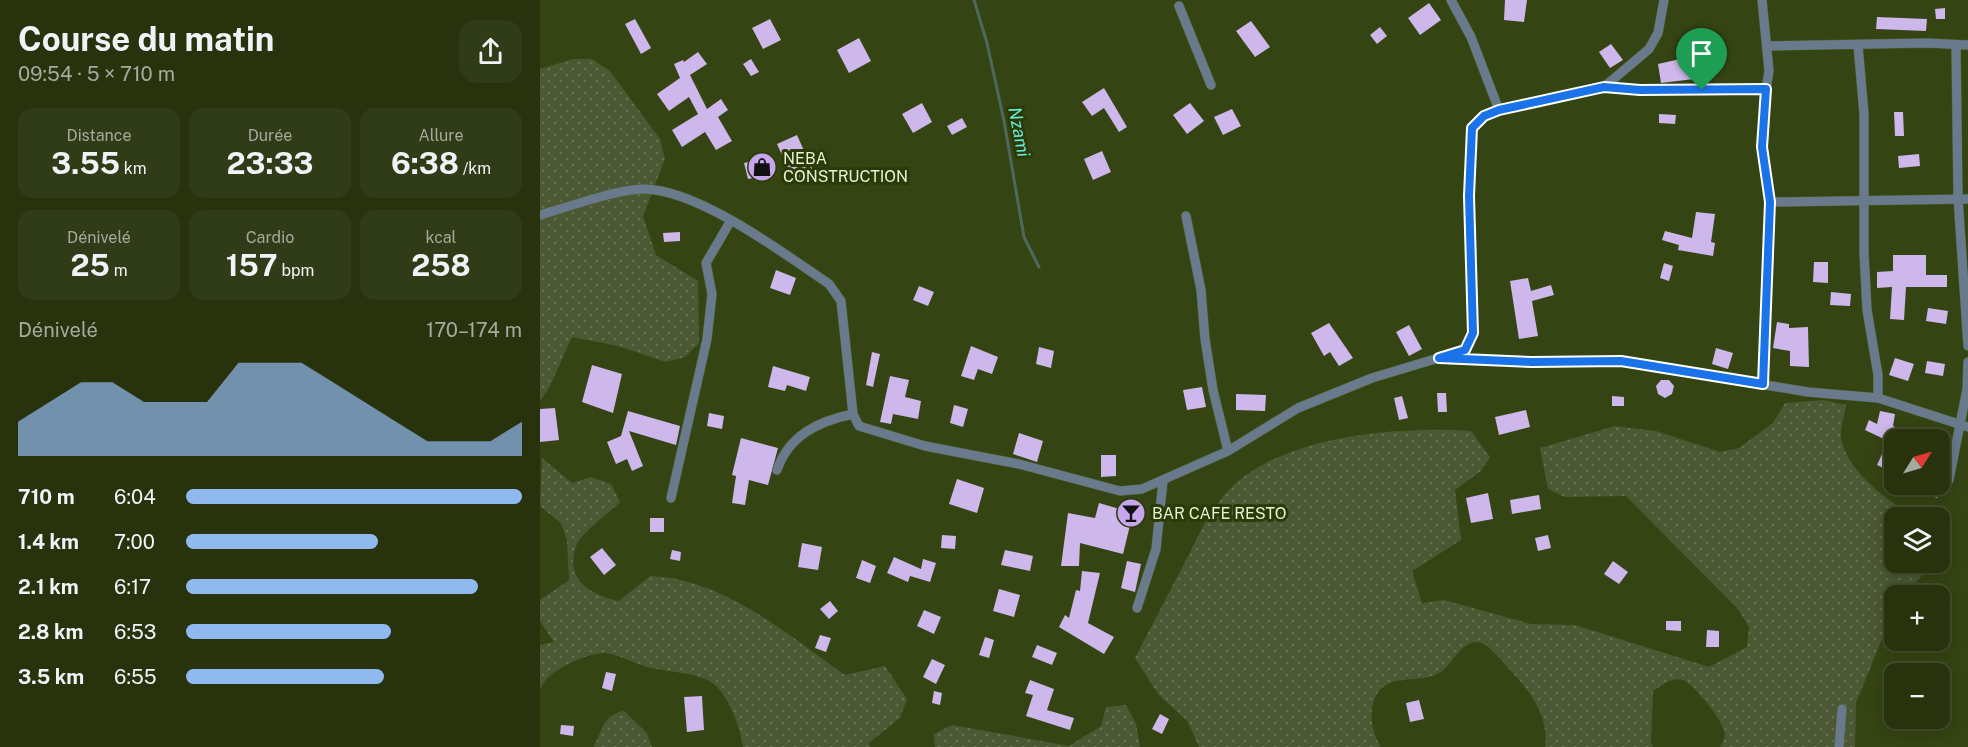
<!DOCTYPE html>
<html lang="fr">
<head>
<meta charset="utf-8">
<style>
	:root { --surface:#28330e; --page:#303b17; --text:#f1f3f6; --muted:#a5aa9e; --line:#444e2e; --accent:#90b9f0 }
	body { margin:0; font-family:"Public Sans",sans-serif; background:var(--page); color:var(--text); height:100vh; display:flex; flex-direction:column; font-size:22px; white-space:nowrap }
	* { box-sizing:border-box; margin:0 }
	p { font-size:20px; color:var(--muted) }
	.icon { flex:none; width:33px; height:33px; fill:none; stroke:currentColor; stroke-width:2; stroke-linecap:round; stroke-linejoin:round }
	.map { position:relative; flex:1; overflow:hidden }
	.drawer { display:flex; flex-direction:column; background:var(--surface); width:540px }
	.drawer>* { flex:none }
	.needle { width:39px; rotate:53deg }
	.fabs { position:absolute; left:1344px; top:429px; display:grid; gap:12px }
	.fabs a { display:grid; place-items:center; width:66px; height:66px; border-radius:12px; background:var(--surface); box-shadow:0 3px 15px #0003,0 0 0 2px var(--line); font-size:30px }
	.pin { position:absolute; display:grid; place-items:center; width:51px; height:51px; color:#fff; margin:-62px -26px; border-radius:50% 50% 50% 0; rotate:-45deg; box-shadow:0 0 6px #0007 }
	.pin .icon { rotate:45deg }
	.round { display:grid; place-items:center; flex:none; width:63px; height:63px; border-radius:18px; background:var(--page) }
	.headline { display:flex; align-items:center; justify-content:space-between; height:102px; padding:0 18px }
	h1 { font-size:33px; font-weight:700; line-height:45px }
	.metrics { display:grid; grid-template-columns:repeat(3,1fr); gap:9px; height:102px; padding:6px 18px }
	.metrics div { display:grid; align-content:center; border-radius:15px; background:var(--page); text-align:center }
	.metrics b { font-size:30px; font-weight:700 }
	.metrics small { font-size:16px; font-weight:400 }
	.metrics p { font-size:16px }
	.chart { height:168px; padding:12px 18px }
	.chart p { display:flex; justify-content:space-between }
	.chart svg { width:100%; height:108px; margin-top:6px; fill:var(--accent); opacity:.7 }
	ul { padding:0 18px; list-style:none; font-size:20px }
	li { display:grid; grid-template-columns:96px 72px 1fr; align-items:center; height:45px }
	li i { height:15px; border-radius:8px; background:var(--accent) }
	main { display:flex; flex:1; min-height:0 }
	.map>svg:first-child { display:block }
</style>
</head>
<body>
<main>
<section class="drawer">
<div class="headline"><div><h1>Course du matin</h1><p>09:54 · 5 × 710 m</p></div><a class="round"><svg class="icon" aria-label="share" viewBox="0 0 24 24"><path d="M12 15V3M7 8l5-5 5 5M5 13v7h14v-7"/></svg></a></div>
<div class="metrics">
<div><p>Distance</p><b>3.55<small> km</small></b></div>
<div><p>Durée</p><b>23:33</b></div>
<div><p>Allure</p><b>6:38<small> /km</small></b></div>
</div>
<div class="metrics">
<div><p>Dénivelé</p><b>25<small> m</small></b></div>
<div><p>Cardio</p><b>157<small> bpm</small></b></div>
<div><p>kcal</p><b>258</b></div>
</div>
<div class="chart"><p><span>Dénivelé</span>170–174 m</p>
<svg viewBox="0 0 160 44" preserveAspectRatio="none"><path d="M0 44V30L10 22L20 14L30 14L40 22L50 22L60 22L70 6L80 6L90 6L100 14L110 22L120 30L130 38L140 38L150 38L160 30V44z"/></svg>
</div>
<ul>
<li><b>710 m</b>6:04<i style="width:100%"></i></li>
<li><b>1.4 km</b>7:00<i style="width:57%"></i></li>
<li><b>2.1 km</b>6:17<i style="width:87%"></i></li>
<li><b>2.8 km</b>6:53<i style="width:61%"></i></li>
<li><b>3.5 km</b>6:55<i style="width:59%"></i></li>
</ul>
</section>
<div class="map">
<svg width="1428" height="747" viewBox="0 0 1428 747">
	<defs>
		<pattern id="grass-dots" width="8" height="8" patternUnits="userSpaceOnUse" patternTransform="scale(1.5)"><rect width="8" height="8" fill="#4b5833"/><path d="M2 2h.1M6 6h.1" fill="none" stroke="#657050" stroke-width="1.8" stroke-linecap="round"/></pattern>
	</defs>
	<rect width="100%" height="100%" fill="#354413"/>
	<path fill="url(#grass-dots)" d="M33 59H52L70 71 120 139 125 159 103 216 116 255 158 281 159 343 145 357 126 362 78 346 32 337 9 388 0 401V69Z
		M1284 400 1306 405C1305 414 1300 428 1301 438 1308 473 1346 498 1373 517L1354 518V562L1392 563 1366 595 1354 596V609L1316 703 1315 747H1180C1182 743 1185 739 1185 734 1184 722 1154 684 1143 680 1131 677 1123 685 1113 691L1111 742 1113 747H1005C1010 711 984 685 962 661 955 654 947 642 937 642 920 642 912 666 899 673 883 682 865 677 850 683 825 693 829 730 841 747H659L648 722 618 694 595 658C611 627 627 596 644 564 658 537 671 505 695 484 749 435 862 426 931 431L950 457 941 471 915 490 921 540 872 571 882 603 904 600 991 624 1035 625 1169 667 1207 647 1209 627 1198 609 1086 496 1025 497 1008 489 1000 448 1075 426 1116 431 1180 452 1199 448 1233 423 1245 403Z
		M2 458 32 483 51 477 71 484 80 502C70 512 42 533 37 544 23 579 50 595 79 601L110 576C185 579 246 634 305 675L345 666 367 699 360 718 329 743 330 747H203C200 727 190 699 175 685 162 672 122 672 104 666 92 662 77 654 65 653 46 653 5 671 0 690V645L14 642 0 621V600L29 580 27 540 21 523 0 506Z
		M586 705 596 724 600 747H395L394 734 412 725 529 746 561 726 566 707Z
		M84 711 107 733 112 747H54C62 730 64 714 84 711Z"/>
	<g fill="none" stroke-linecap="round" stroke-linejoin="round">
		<path stroke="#50675d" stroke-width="3" d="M434 0 447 43 464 121 484 237 499 267"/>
	</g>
	<path fill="#ceb7ea" d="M965 0H987L984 22 964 20Z
		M889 3 901 20 880 35 868 18Z
		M1405 8V19H1396L1395 9Z
		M1337 17 1387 19 1386 31 1336 29Z
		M95 19 111 48 101 54 85 24Z
		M230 19 241 40 223 49 212 28Z
		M711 21 730 47 715 57 696 31Z
		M840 27 847 36 837 44 830 35Z
		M319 38 331 61 309 73 297 50Z
		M1071 44 1083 60 1070 68 1059 52Z
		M158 52 167 64 150 75 167 109 181 99 188 110 178 117 192 141 176 150 165 132 142 147 132 130 158 114 149 97 129 111 117 94 140 78 134 64 143 60 144 62Z
		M1149 57 1154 79 1121 83 1118 64Z
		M211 59 219 72 211 76 203 64Z
		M564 88 587 127 579 132 564 108 552 116 542 102Z
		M382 103 392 122 373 133 362 114Z
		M650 103 664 121 647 134 633 115Z
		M692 109 701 126 683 135 674 117Z
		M1354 112H1363L1364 136H1355Z
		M1119 114 1136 115 1135 124 1119 123Z
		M422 118 427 127 412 135 407 126Z
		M257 135 274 173 254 182 237 144Z
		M562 151 571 172 553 180 544 159Z
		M1379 154 1380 166 1359 168 1358 156Z
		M225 158 229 175 208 179 204 163Z
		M1156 212 1175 214 1171 242 1175 243 1173 256 1138 250 1139 245 1122 240 1125 231 1152 238Z
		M140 232V241L124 242 123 233Z
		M1353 255H1386V275H1407V287H1366L1364 320 1350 319 1352 287 1337 288V272L1353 271Z
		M1274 262H1288V283L1273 282Z
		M1124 263 1133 266 1129 281 1120 278Z
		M236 270 256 278 250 295 230 288Z
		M988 278 991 291 1011 285 1014 295 992 301 998 336 979 339 970 281Z
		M379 286 394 292 388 306 373 300Z
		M1291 292 1311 294 1310 306 1290 305Z
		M1388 308 1408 311 1406 324 1386 321Z
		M1237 322 1249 324V328L1268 327 1269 367 1250 366V351L1233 348Z
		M789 323 813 358 799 366 790 352 784 356 771 333Z
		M869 325 882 349 869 356 856 332Z
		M431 346 458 357 452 374 438 369 434 380 421 376Z
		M499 347 514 351 511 368 496 364Z
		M1176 348 1193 353 1188 369 1172 364Z
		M332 352 340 354 333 387 326 385Z
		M1355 358 1374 364 1368 381 1349 375Z
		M1387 361 1405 364 1403 376 1385 373Z
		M52 365 82 374 73 413 42 402Z
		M233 366 270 377 266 391 247 385 245 391 228 387Z
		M350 376 369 380 365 397 381 401 378 419 353 414 351 424 340 422Z
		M1121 380H1129L1134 386 1132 394 1125 398 1118 394 1116 386Z
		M662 387 666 407 647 410 643 390Z
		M897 393H906L907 412H898Z
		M696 394 726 395 725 411 696 410Z
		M862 396 868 418 859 420 854 398Z
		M1072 396 1084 397V406H1072Z
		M414 405 428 409 423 427 410 423Z
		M15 408 19 440 0 442V409Z
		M986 410 990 427 959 435 955 417Z
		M88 411 140 426 136 445 89 431 103 466 92 471 87 459 76 464 67 442 81 436Z
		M1340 411 1355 414 1353 426 1382 440H1354V473L1337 465 1348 441 1325 430 1329 420 1337 424Z
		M169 413 184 416 182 429 167 426Z
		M479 433 503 441 497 462 473 454Z
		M201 438 238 448 228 485 209 480 205 505 192 503 196 476 192 475Z
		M561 455H576V476L561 477Z
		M417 479 444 488 437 513 409 504Z
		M1368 484H1396L1402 487 1397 498Z
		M948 493 953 519 931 523 926 498Z
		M999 495 1001 509 972 514 970 500Z
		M559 503 593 513 583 554 540 543 539 566H521L528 513 555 518Z
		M110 518H124V532H110Z
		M402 535 416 536 415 549 401 548Z
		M1008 535 1011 548 998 551 995 538Z
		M262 543 282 547 278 570 258 567Z
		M62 548 76 565 64 575 50 557Z
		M132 550 141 552 140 561 130 559Z
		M465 550 493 556 490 571 461 565Z
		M354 557 381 569 383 559 396 563 390 582 370 576 368 582 347 573Z
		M322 560 336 566 330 583 316 578Z
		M587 561 601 564 595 592 581 588Z
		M1073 561 1088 572 1079 584 1064 574Z
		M542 571 560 573 548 623 574 637 564 654 519 627 525 615 529 618 536 590 540 591Z
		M459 589 480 595 474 617 453 611Z
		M290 601 298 611 289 619 280 609Z
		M384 610 401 617 394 634 377 626Z
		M1126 621H1141V631L1126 630Z
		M1167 630 1179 631V647H1166Z
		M280 635 291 638 286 652 275 648Z
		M445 637 454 640 449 658 439 655Z
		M497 645 517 653 512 665 492 657Z
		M392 659 405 665 396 684 383 677Z
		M66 672 76 674 72 691 62 688Z
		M490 680 514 689 507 710 534 718 530 730 486 716 493 695 485 693Z
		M394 691 402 693 400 705 392 703Z
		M162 696 164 730 147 732 144 697Z
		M879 700 884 719 870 722 866 703Z
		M620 714 629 719 622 734 612 729Z
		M21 725 34 726 33 736 20 734Z"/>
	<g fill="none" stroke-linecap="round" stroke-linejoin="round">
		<g stroke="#516032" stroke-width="10">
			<path id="street" d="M911 0 931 37 959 110
				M639 6 671 85
				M1318 45 1324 114V253L1327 310 1338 375V398
				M1227 46 1387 43 1428 45
				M1416 46 1418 198 1428 346
				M1064 87 1109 49 1118 33 1124 0
				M1230 202 1428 199
				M0 215C25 208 78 189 103 189 158 189 243 253 289 284L301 301 313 414 319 426 385 446 479 464 580 491 602 489 688 451 758 408 832 378 925 350 933 333 929 197 932 128 943 116 959 110 1064 87 1100 90 1226 89 1229 71 1222 0
				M646 216 661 290 665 339 673 390 688 451
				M904 359 992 362 1081 361 1268 392 1338 398 1428 427
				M1223 384 1230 202 1223 147 1226 89
				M237 470C249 435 279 421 313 414
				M1409 480 1427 389 1428 362
				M131 498 167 339 172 294 166 263 190 222
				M597 608 616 549 623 481
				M1299 747 1302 709"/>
		</g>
		<use href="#street" stroke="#687a8b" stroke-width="9"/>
	</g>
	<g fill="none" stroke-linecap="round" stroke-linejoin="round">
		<g stroke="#fff" stroke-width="12">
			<path id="route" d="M1064 87 1100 90 1226 89 1222 147 1230 202 1223 384 1081 361 992 362 899 358 925 350 933 333 929 196 932 128 944 116 959 110Z"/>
		</g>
		<use href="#route" stroke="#1a73e8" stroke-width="8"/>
	</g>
	<defs>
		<g id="shop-disc" transform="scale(1.5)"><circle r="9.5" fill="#c8a6ef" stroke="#2b3a06"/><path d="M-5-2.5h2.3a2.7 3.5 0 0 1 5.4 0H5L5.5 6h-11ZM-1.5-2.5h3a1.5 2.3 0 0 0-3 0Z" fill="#111"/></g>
		<g id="bar-disc" transform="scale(1.5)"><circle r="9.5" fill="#c8a6ef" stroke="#2b3a06"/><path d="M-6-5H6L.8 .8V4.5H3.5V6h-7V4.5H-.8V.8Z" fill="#111"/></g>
	</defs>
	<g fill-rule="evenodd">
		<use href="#shop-disc" x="222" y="167"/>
		<use href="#bar-disc" x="591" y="513"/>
	</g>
	<g text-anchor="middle" stroke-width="6" stroke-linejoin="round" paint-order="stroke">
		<g font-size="16" fill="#e6f1d6" stroke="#2b3a06" text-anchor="start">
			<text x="243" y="164">NEBA<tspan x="243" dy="18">CONSTRUCTION</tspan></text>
			<text x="612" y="519">BAR CAFE RESTO</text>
		</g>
		<g font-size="18" font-style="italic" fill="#69eadb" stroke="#2b3a06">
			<text transform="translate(479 132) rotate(79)" y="6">Nzami</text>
		</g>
	</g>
</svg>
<div class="fabs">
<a><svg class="needle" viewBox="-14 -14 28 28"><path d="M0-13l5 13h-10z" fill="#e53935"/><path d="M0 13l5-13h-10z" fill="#a5aa9e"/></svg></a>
<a><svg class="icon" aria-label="layers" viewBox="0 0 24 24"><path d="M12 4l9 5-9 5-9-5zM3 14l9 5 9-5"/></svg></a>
<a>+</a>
<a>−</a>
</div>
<div class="pin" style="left:1162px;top:90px;background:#1e9e55"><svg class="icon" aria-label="arrive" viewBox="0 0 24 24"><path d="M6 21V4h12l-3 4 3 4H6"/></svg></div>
</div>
</main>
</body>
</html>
